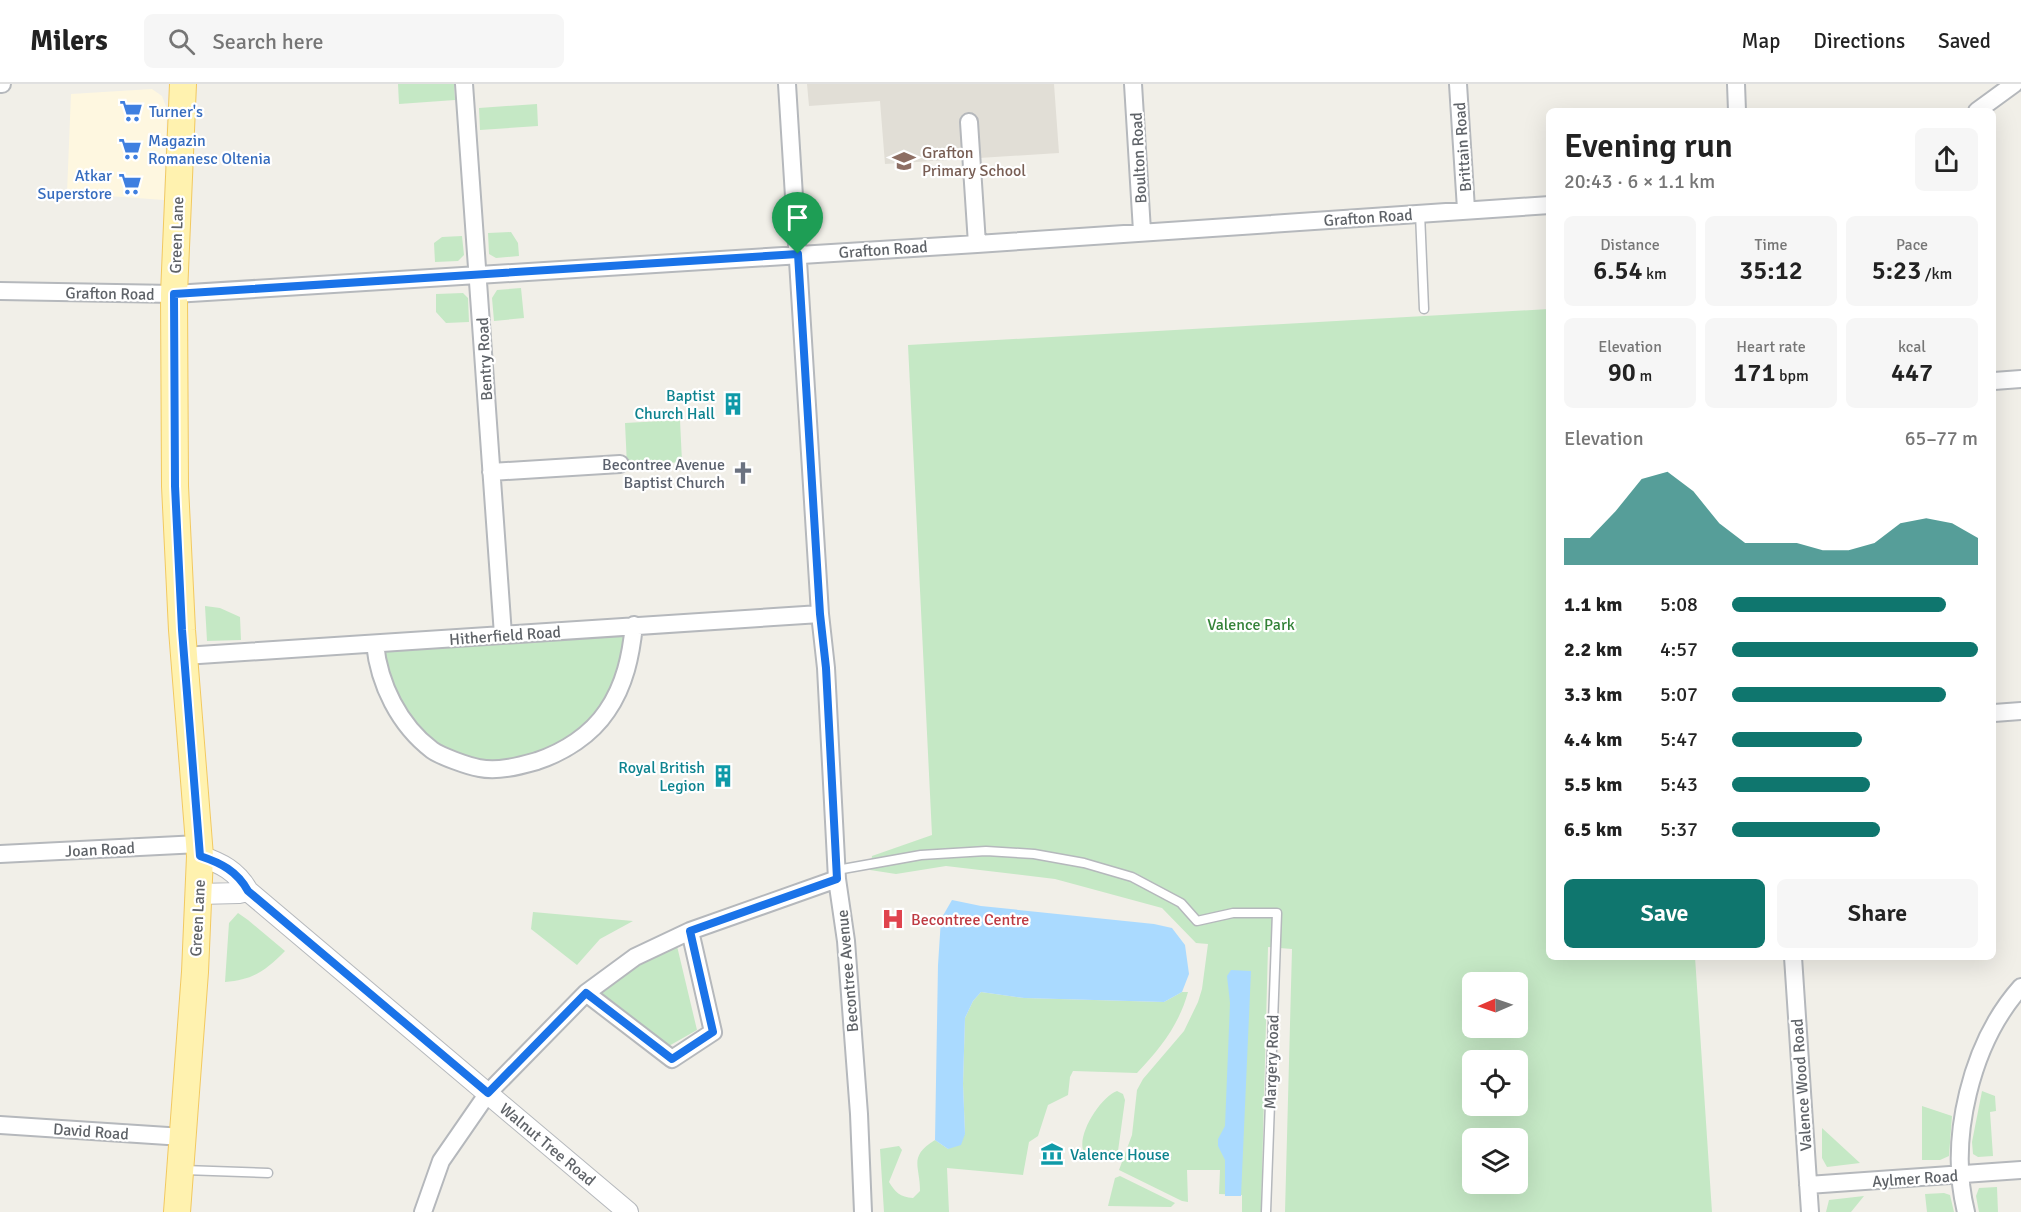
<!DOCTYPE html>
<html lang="en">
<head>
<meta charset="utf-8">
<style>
	:root { --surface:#fff; --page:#f6f6f6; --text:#222; --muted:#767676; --line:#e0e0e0; --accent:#0f766e }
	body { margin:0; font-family:Signika,sans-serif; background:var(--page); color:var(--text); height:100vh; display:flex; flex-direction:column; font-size:22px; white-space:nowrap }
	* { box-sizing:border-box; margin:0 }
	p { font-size:20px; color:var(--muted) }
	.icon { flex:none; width:33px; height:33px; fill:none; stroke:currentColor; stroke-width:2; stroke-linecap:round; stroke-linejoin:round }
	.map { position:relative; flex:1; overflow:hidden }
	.details { position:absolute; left:1546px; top:24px; width:450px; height:852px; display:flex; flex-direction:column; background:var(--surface); border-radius:9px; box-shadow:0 6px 24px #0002 }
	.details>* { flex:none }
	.needle { width:39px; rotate:268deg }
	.controls { position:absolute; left:1462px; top:888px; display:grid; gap:12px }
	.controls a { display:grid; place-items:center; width:66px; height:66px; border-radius:9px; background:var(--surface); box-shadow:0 6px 24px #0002; font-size:30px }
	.pin { position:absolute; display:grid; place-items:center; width:51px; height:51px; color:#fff; margin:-62px -26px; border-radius:50% 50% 50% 0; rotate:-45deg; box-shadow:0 0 6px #0007 }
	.pin .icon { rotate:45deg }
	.round { display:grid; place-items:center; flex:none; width:63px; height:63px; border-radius:9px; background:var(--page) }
	.head { display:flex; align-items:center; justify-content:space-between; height:102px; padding:0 18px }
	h1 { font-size:33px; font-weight:600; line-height:45px }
	.metrics { display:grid; grid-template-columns:repeat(3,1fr); gap:9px; height:102px; padding:6px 18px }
	.metrics div { display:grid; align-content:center; border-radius:9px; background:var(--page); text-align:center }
	.metrics b { font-size:26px; font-weight:600 }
	.metrics small { font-size:16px; font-weight:400 }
	.metrics p { font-size:16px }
	.chart { height:168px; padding:12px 18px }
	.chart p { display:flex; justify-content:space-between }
	.chart svg { width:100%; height:108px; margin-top:6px; fill:var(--accent); opacity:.7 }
	.button { display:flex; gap:12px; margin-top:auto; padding:12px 18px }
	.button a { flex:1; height:69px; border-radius:9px; background:var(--accent); color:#fff; font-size:24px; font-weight:600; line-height:69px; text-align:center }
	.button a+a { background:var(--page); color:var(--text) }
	ul { padding:0 18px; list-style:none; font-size:20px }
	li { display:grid; grid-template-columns:96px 72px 1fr; align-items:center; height:45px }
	li i { height:15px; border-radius:8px; background:var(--accent) }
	header { display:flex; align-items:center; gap:36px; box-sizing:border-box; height:84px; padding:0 30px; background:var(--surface); border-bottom:2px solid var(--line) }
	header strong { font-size:28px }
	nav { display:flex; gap:33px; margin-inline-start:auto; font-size:21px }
	.search { width:420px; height:54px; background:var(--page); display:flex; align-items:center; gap:15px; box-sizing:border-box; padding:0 21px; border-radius:9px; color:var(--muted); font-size:22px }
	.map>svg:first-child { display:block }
</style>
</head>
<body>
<header>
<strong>Milers</strong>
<div class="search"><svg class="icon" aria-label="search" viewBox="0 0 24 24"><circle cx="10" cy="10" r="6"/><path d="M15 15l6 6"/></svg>Search here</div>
<nav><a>Map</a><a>Directions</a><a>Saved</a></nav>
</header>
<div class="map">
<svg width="2021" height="1128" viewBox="0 0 2021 1128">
	<rect width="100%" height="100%" fill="#f1efe8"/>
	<path fill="#fef7e0" d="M152 5 162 12 167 25 164 116 67 109 71 10Z"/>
	<path fill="#e1ded6" d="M807 0H1054L1059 69 885 80 880 17 809 22Z"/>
	<path fill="#c5e8c5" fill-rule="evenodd" d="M398 0H454L455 16 399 20Z
		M537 20 538 42 480 46 479 24Z
		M511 148 518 159 519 172 496 174 489 170 488 149Z
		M462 152 464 171 458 177 435 178 434 159 442 153Z
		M521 204 524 234 494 237 492 214 497 206Z
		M463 209 468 214 469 238 446 239 436 228V210Z
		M1549 225 1550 873H1695L1712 1128H1285L1292 865 1268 863 1261 1128H1242V1111L1219 1110 1220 1086H1187L1188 1118 1182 1117 1119 1086 1132 1051 1137 1006 1143 995 1184 947 1198 918 1202 905 1208 860 1196 859 1162 824 1055 795 946 782 896 790 870 786 872 772 932 751 908 261ZM1473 898H1518V944H1473ZM1473 976H1518V1022H1473ZM1473 1054H1518V1100H1473Z
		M680 336 682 378 627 382 625 339Z
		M205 522 220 524 240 533 241 556 207 557Z
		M634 541 631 573 589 648 515 684 433 667 408 641 375 560Z
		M533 828 633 837 600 855 577 881 531 845Z
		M238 829 248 836 285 867C265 887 253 896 225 898L229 839Z
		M677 862 697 946 667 963 598 908 636 880Z
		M981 908 1024 914 1164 918 1182 908H1188C1179 941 1160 965 1137 989L1073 987 1070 993 1068 1011 1048 1021 1038 1052 1029 1058 1023 1091 947 1084 949 1128H884L880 1065 899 1062 902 1066 889 1098C895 1108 900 1113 913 1114L920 1107C920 1081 908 1073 935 1056L948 1065 965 1050 963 1000 965 934 973 917Z
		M1117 1007 1123 1010 1125 1016 1118 1067C1110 1077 1087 1084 1083 1066 1078 1048 1101 1013 1117 1007Z
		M1982 1007 1995 1012 1996 1027 1990 1028 1993 1072 1978 1073 1973 1070 1972 1058Z
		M1922 1022 1952 1032 1949 1072 1940 1076H1922Z
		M1822 1044 1860 1079 1827 1083 1822 1074Z
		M1120 1092 1175 1119 1171 1123 1108 1122 1115 1094Z
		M1997 1103 1998 1128H1979L1976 1112 1979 1104Z
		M1944 1109 1950 1111 1954 1128H1927L1925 1110Z
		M1864 1112 1851 1128H1826L1829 1116Z"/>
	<path fill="#aadaff" d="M952 816 981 822 1154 840 1172 844 1185 861 1189 890 1182 908 1164 918 1024 914 981 908 973 917 965 934 963 1000 965 1050 961 1061 948 1065 935 1056 938 881 941 835Z
		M1231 886 1251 887 1241 1112H1225V1076L1218 1062V1055L1225 1042 1230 919 1227 892Z"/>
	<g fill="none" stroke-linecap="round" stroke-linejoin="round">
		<g stroke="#b5b8bc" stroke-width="11">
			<path id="service" d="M1420 129 1424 225
				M837 786 921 771 986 767 1034 770 1084 779 1132 793 1181 819 1197 837 1233 829H1277L1266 1128
				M184 1086 268 1089"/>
		</g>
		<g stroke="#b5b8bc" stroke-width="20">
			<path id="minor" d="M0 0H2
				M464 0 503 551
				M787 0 820 530 826 584 837 795 846 857 859 1030 863 1128
				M1133 0 1142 147
				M1458 0 1466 125
				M1736 0 1737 27
				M1977 27 2014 0
				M969 38 977 160
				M0 207 174 210 977 160 1550 121
				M1994 297 2021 295
				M491 388 620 380
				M375 560C379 600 399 641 432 666 440 672 468 682 479 684 498 688 519 682 537 677 564 668 591 651 607 627 625 601 631 571 634 541
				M184 572 820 530
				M1994 629 2021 627
				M0 770 199 760
				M1793 873 1810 1128
				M586 909 672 975 713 948 690 847
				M0 1041 183 1053
				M1808 1101 2021 1086
				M423 1128 441 1077 488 1009 586 909 635 873 690 847 837 795
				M1966 1128C1948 1055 1971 959 2021 903"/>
		</g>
		<g stroke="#b5b8bc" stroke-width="22">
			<path id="tertiary" d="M200 772C221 779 237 787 248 807L628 1128
				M199 810 239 809 248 807"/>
		</g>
		<g stroke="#f2c960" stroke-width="28">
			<path id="primary" d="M177 1128 195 888 200 772 182 546 175 402 174 210 183 0"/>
		</g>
		<use href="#service" stroke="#fff" stroke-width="8"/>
		<use href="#minor" stroke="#fff" stroke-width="16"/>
		<use href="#tertiary" stroke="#fff" stroke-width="20"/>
		<use href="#primary" stroke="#fff2af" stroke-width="26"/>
	</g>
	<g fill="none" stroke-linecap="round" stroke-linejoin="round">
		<g stroke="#fff" stroke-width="12">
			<path id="route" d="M798 170 820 530 826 584 837 795 690 847 713 948 672 975 586 909 488 1009 248 807C237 787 221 779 200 772L182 546 175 402 174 210Z"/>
		</g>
		<use href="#route" stroke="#1a73e8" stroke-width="8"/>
	</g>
	<defs>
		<g id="supermarket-bare" transform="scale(1.8)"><path d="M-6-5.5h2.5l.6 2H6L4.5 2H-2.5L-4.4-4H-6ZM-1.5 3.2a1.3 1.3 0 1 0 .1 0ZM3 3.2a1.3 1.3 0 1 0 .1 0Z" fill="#3f7fe0" stroke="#fff" stroke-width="2.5" paint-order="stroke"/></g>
		<g id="school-bare" transform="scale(1.8)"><path d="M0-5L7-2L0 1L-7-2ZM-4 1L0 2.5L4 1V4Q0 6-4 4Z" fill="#8d6e63" stroke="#fff" stroke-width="2.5" paint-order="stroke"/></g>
		<g id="building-bare" transform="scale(1.8)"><path d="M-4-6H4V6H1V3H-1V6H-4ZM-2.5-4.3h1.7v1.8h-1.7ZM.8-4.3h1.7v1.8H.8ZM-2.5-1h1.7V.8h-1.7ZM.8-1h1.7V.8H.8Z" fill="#0f9aa8" stroke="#fff" stroke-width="2.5" paint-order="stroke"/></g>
		<g id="church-bare" transform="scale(1.8)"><path d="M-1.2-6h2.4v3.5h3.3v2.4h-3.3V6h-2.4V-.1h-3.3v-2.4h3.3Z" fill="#6b7280" stroke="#fff" stroke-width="2.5" paint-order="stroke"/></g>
		<g id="hospital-bare" transform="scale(1.8)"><path d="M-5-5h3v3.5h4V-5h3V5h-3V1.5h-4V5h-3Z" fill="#e0444e" stroke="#fff" stroke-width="2.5" paint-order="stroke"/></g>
		<g id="museum-bare" transform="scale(1.8)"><path d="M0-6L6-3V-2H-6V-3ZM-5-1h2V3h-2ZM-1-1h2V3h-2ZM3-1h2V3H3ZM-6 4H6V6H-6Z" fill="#0f9aa8" stroke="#fff" stroke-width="2.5" paint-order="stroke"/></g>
	</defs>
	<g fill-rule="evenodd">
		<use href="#supermarket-bare" x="131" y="27"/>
		<use href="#supermarket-bare" x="130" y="65"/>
		<use href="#school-bare" x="904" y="77"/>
		<use href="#supermarket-bare" x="130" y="100"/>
		<use href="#building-bare" x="733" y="320"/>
		<use href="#church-bare" x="743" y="389"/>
		<use href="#building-bare" x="723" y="692"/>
		<use href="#hospital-bare" x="893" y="835"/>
		<use href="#museum-bare" x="1052" y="1070"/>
	</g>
	<g text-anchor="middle" stroke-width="4.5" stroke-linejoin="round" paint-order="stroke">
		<g font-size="16" fill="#366cbe" stroke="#fff" text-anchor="start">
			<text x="149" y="33">Turner's</text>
			<text x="148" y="62">Magazin<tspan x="148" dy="18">Romanesc Oltenia</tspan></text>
			<text x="112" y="97" text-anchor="end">Atkar<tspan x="112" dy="18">Superstore</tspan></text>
		</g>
		<g font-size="16" fill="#5f6368" stroke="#fff">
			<text transform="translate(1462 63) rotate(-94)" y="6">Brittain Road</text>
			<text transform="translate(1138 74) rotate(-93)" y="6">Boulton Road</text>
			<text transform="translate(1368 133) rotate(-4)" y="6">Grafton Road</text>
			<text transform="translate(176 151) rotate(-88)" y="6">Green Lane</text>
			<text transform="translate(883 165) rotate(-4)" y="6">Grafton Road</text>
			<text transform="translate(110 209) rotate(1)" y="6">Grafton Road</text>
			<text transform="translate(484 275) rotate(-93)" y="6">Bentry Road</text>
			<text transform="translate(505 551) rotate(-4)" y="6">Hitherfield Road</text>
			<text transform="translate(100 765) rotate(-3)" y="6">Joan Road</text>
			<text transform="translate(197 834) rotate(-87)" y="6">Green Lane</text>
			<text transform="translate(847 887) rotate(-95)" y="6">Becontree Avenue</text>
			<text transform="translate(1271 978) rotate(-88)" y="6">Margery Road</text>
			<text transform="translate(1801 1001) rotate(-94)" y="6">Valence Wood Road</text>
			<text transform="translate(91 1047) rotate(4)" y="6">David Road</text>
			<text transform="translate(548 1060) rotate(40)" y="6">Walnut Tree Road</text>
			<text transform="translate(1915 1094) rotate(-4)" y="6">Aylmer Road</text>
		</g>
		<g font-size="16" fill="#785e54" stroke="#fff" text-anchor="start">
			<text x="922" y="74">Grafton<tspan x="922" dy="18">Primary School</tspan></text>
		</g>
		<g font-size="16" fill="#0d838f" stroke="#fff" text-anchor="end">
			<text x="715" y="317">Baptist<tspan x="715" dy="18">Church Hall</tspan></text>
			<text x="705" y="689">Royal British<tspan x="705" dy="18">Legion</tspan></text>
			<text x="1070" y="1076" text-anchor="start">Valence House</text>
		</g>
		<g font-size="16" fill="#5b616d" stroke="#fff" text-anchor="end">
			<text x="725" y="386">Becontree Avenue<tspan x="725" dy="18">Baptist Church</tspan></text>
		</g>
		<g font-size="16" fill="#348238" stroke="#fff">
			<text x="1251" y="546">Valence Park</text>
		</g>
		<g font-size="16" fill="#be3a42" stroke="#fff" text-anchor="start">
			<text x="911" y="841">Becontree Centre</text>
		</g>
	</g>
</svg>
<div class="controls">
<a><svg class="needle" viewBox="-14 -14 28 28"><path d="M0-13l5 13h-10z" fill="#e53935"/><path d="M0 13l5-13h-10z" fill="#767676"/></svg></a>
<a><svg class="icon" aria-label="locate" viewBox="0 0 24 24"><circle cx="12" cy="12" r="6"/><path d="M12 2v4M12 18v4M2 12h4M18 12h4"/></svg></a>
<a><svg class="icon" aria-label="layers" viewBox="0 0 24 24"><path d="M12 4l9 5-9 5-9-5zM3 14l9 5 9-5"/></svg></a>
</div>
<div class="pin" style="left:798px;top:170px;background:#1e9e55"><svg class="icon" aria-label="arrive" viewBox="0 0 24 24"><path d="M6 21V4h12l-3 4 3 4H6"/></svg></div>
<section class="details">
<div class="head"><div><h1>Evening run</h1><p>20:43 · 6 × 1.1 km</p></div><a class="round"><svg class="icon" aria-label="share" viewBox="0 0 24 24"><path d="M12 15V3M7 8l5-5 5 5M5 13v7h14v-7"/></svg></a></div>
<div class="metrics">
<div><p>Distance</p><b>6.54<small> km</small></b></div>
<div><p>Time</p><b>35:12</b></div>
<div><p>Pace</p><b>5:23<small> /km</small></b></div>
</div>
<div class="metrics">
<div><p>Elevation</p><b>90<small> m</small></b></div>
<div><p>Heart rate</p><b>171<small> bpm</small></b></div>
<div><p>kcal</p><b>447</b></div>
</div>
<div class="chart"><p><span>Elevation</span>65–77 m</p>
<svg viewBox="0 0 160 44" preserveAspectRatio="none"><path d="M0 44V33L10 33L20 22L30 9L40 6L50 14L60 27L70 35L80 35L90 35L100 38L110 38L120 35L130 27L140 25L150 27L160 33V44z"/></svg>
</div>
<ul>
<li><b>1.1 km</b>5:08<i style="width:87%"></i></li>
<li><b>2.2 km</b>4:57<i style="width:100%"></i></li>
<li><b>3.3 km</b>5:07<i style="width:87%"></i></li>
<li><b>4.4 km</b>5:47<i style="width:53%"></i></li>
<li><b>5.5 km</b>5:43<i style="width:56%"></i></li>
<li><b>6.5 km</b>5:37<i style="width:60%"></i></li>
</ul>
<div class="button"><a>Save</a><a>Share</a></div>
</section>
</div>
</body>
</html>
